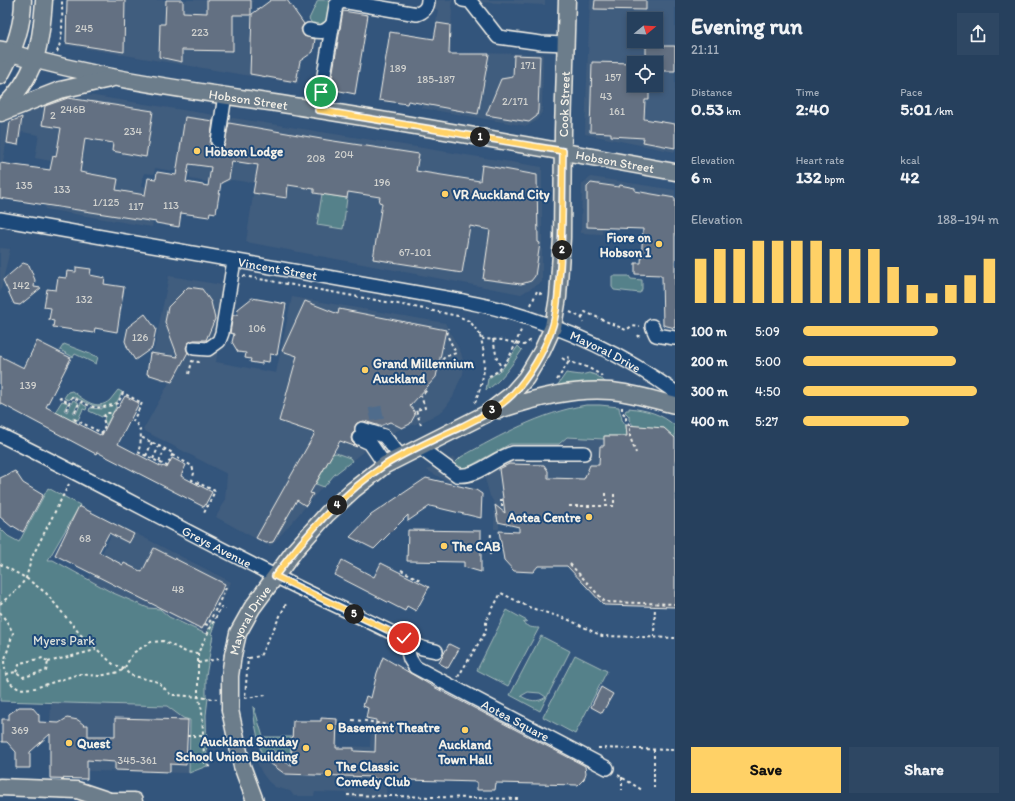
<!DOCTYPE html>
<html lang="en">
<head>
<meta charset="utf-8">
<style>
	:root { --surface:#26405d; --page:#2e4763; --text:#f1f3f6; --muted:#a4afbc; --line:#425972; --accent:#ffd166 }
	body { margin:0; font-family:Itim,sans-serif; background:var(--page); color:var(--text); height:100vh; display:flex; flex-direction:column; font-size:15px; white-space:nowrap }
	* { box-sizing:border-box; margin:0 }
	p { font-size:13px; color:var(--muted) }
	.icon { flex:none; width:22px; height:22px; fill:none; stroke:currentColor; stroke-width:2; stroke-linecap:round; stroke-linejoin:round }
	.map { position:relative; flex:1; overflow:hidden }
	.details { display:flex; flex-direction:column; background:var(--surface); width:340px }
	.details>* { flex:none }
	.needle { width:26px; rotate:72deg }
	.buttons { position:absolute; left:627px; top:12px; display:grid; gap:8px }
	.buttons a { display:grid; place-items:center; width:36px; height:36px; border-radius:0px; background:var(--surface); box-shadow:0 2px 6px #0003,0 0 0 1px var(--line); font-size:20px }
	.pin { position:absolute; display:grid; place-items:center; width:34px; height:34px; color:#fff; margin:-17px; border:2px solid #fff; border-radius:50%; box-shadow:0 1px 4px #0007 }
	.km { position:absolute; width:20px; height:20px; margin:-10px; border-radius:50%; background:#222; color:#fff; font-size:11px; line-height:20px; text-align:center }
	.round { display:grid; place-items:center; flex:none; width:42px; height:42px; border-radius:0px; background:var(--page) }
	.head { display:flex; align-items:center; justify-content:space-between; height:68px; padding:0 16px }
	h1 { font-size:22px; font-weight:800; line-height:30px }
	.stats { display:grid; grid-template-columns:repeat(3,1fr); gap:6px; height:68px; padding:4px 16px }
	.stats div { display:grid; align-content:center }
	.stats b { font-size:17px; font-weight:800 }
	.stats small { font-size:11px; font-weight:400 }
	.stats p { font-size:11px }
	.chart { height:112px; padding:8px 16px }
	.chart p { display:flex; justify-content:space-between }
	.chart svg { width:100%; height:72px; margin-top:4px; stroke:var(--accent); stroke-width:6 }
	.action { display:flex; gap:8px; margin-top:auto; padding:8px 16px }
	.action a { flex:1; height:46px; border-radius:0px; background:var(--accent); color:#111; font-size:16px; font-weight:800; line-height:46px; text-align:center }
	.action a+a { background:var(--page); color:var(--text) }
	ul { padding:0 16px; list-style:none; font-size:13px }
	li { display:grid; grid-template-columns:64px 48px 1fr; align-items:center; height:30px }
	li i { height:10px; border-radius:5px; background:var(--accent) }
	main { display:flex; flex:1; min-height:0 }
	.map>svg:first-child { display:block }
</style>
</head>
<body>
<main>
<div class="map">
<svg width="675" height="801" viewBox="0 0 675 801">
	<rect width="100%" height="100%" fill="#33557c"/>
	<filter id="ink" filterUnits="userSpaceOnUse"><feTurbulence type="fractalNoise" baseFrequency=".025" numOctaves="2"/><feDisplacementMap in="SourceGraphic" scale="8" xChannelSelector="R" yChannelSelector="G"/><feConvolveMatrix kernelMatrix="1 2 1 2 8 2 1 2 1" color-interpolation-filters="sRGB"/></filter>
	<g filter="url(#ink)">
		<path fill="#415d7e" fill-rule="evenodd" d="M103 0H253L250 35 265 59 301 64 298 84 65 45V12L103 13Z
			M430 0H452L451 53 543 54 542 112 536 121 527 126 422 108 438 10 430 7Z
			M479 0H545V5L479 2Z
			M590 0H675V152L585 134ZM634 19H656V41H634ZM634 63H656V85H634Z
			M69 92 542 167V282L521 294 246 242 255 183 232 180 220 184 190 179V174L155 168 154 174 144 173 142 186 158 188 152 227 45 209 51 161 35 158 39 135 22 132 19 146 6 144 0 180V124Z
			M591 177 675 190V206L602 197V234L581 233 582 184Z
			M0 248 10 249 0 294Z
			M169 276 228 286 216 362 276 373 292 297 445 323 461 353 464 365 463 374 457 386 453 397 446 407 442 411 424 421 398 430 373 444 332 476 272 545 269 546 216 517 225 501 227 474 143 430 169 383 146 375 151 352 154 349Z
			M567 437 604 439V470L588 480 499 520V529H494L495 504 490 496 485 478 468 483H450L427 470 454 457 457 465 468 467 510 444 562 442Z
			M117 524 231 582 206 634 87 582Z
			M51 703 190 707 189 773 48 770Z
			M321 718H338V746L370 747 371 726 364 724 366 718 388 724 386 799 347 798V793L315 792 314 796H294L290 791 275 787 268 781 262 773 255 758 267 756 272 750 290 759 291 720H320Z"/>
		<path fill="#54818a" stroke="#a4b9b9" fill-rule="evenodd" d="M318 0H333L328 27 313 25 309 19Z
			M322 194 347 198 343 229 317 225Z
			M612 276H629L631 279 642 280V289L640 293 614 290 612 287Z
			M64 344 98 357 96 364 75 354 73 357 60 350Z
			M518 346 522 350C514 362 499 384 486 390L488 379 503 368Z
			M566 373 581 375 589 373 596 375 608 384 555 389Z
			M118 390 122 392 117 402 115 403 116 407 106 425 104 420 105 416 103 415 102 417 89 411 90 408 102 409V406H94L72 396 69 400 64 398 68 392 72 391C83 399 97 412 110 400 113 397 115 393 118 390Z
			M73 400 79 403 73 412 76 414 81 403 87 407 86 410 83 409 78 420 73 418V420L77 422 76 423 55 412 62 401 68 403 64 410 67 412Z
			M586 405H600L619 407C619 412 622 415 622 420L626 425 627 436H605L604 439 567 437 559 444H510L468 467 463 468 457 465 455 463 461 457C501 435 540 413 586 405Z
			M629 408C647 410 662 414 675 426V438L664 428 634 426 629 420V416L625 412 626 410H629Z
			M336 453 350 458 352 461 334 475 324 487 316 484 332 454Z
			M48 488 80 505 48 560H53L111 592 148 608 160 609 169 617 206 634 212 621 215 623 211 634 213 635 206 676V696L208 698 206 715 207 766 189 773 190 720 183 718 167 706 0 701V528L8 536 19 542Z
			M507 610 527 621 523 623C528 627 532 628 539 628L508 686 477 670Z
			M541 636 570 651 540 711 510 695ZM528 692 540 693 546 697C538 703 529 701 521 696Z
			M575 655 607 671 575 734 543 717Z
			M253 707H254L263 737H291L290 759 272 750 267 756 262 757 255 724Z"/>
		<path fill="#637082" stroke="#f4f1e8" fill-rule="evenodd" d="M67 0H125L124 52 66 43Z
			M166 0H183V12L207 13V0H251V15H233V51L182 50V62L159 57 160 24H165Z
			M271 0H287L304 24 301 29 304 36 315 39 313 52 300 61 296 82 250 74 252 14Z
			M595 0H646V10L594 9Z
			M343 11 368 15 355 94 330 89Z
			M437 23 450 25 449 54H489L478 114 408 101 407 104 379 100 390 32 434 39Z
			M646 46H675V71H656V63H646Z
			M514 55 540 56 538 110 537 116 529 122 486 115 501 79 513 77Z
			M592 62 634 63V85H649V100H645L644 119 675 124V148L643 142 644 138 611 136V133L590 132Z
			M68 98 153 111 146 157 112 151 113 143 85 138 80 172 118 179 116 190 145 195 148 178 156 179 157 172 176 175 185 117 213 121 210 144 213 147 216 149 221 148 224 146 229 123 327 140 419 154 416 171 480 181 482 165 537 175 538 242 540 243 535 276 531 281 521 284 483 279 490 230 470 226 462 273 373 259 382 203 379 202 380 197 348 192 347 198 314 193V189L288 185 287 198 253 193 258 165 232 161 229 179 221 183 216 213 210 212 209 217 181 213 179 227 156 223V222L0 198V163L50 170 53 156 56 157 61 128 42 125 45 106ZM189 164 211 167 208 186 186 182Z
			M22 117 18 145 7 143 10 122Z
			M591 183 619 187 620 185 635 188V191L675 198V328L663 325 662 276H660L661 275 635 274V263H641L643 229 587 227V187Z
			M23 263 29 265 35 280 34 287 41 288 20 305 14 304 3 280Z
			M76 267 91 269 90 275 105 278 104 284 124 287 117 332 95 328 94 333 53 327 54 321 49 320 51 308 44 307 47 289 56 290 58 277 66 278 67 271 76 272Z
			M188 287 202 289 211 302 215 319 206 340H194L188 343 186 348 188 352 172 382 147 374 150 353 178 357 165 322 168 307Z
			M252 298 286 304 277 355 270 354 269 362 262 361V364L250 362 251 359 245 358 246 353 238 352 232 342 234 334 230 333 233 315H237L238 309Z
			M305 301 338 314 339 309 446 330 436 377 410 406 414 411 415 415 410 424 402 428 390 422 380 426 364 421 357 423 355 426V431L352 434 351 438 352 442 357 447 340 441 310 493 313 494 306 506 297 500 273 542 266 543 256 538 315 433 279 421 297 356 282 351Z
			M145 314 156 329 152 348 135 360 128 349 125 341 128 327Z
			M37 341 71 358 46 407 100 435V434L102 435 114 411H115L117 407 118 408 125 396 139 403 118 444 162 467 163 466 167 468 172 458 186 465 181 476 212 492 204 507 97 452 96 454 0 403V356L24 368Z
			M626 425 664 428 675 438V607L604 605 567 566H538L533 572 514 571 504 560 499 531 519 532V527L498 522 495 505 505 513 499 469 509 464 544 465 548 471V478L584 479 590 465H599L600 446H604V436H627Z
			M15 471 23 483 43 495 23 532 13 526 12 527 0 517V478Z
			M426 478 476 490 482 494 481 518 430 506 408 521V515L374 549 350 537 371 515Z
			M79 506 134 534 129 543 109 533 99 552 123 565 124 563 142 572 154 548 225 584 202 629 55 555Z
			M408 530 481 531V572L464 567V562L407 561Z
			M342 560 374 577 381 563 429 587 416 611 407 606 405 611 335 575Z
			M449 644 459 649 448 668 439 663Z
			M383 657 432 686 585 766 586 773 584 779 578 785 496 783 495 790H477V782L374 779V777L285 774 267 761 273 752 291 766 293 721H321V718L337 719 336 748H354V751L375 752 376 720 366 718 368 708 363 706 366 696 371 698 377 673Z
			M601 687 613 694 602 713 591 707Z
			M19 707H32L39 715V722L59 723 67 718 78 720 84 725H88V736H115V718L188 720 186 765 170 764V772L115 770V762L87 760V779L50 778V734L30 752V768H16V752L7 742H2V719H9V714Z"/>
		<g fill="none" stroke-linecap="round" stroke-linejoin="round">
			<path stroke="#506c8c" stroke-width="13" stroke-dasharray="13 6" stroke-linecap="butt" d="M375 407 379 426"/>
			<g stroke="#f4f1e8" stroke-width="16">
				<g id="minor">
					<path d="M463 0 470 1 498 37 541 43 566 44"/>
					<path d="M309 30C320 32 323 34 332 25"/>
					<path d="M318 110 336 5 342 1 417 14C424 12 428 7 428 0"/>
					<path d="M218 141 225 95"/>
					<path id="s1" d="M0 219 463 301C476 304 489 306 502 310 563 327 624 355 675 392"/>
					<path d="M652 326 656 335 675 338"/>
					<path d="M194 348 208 349 219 341 222 333 234 261"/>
					<path d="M362 429 384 436 401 457"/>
					<path id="s2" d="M0 435C90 479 177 527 267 572 318 598 371 621 422 648L436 651"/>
					<path d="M359 438 370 443 385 465"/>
					<path d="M419 447 457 475C477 478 494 458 513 453H584"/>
					<path id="s3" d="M404 638 410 659 415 667 607 768"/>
				</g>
			</g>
			<g stroke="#f4f1e8" stroke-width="19">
				<g id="major">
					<path id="s4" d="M11 53C106 81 204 92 301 107 426 127 550 149 675 172"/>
					<path d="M0 76C13 53 23 27 23 0"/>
					<path d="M0 110C36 78 41 46 44 0"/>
					<path d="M1 113 60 90 110 79"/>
					<path d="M499 410C535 398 573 388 611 391 633 393 654 400 675 405"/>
					<path id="s5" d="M233 655 238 633 252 608 295 550 327 514 353 490 385 465 486 414 511 395 526 378 542 351 553 327 558 297 562 238 563 131 567 0"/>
					<path d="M230 710 242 766 255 801"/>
					<path d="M0 787 77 790 107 800"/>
					<path d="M102 801H134"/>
				</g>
			</g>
			<g stroke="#f4f1e8" stroke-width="22">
				<path id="highway" d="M0 51 11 53"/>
			</g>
			<path stroke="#f4f1e8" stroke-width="2" stroke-dasharray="3 3" stroke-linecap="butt" d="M57 52C64 36 62 17 62 0
				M243 276 414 307 458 316 469 321 472 324 483 339 502 340 524 345 531 340
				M531 305 537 291 544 296
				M570 312 582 318 583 323
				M582 318 585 312 626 330 632 326 640 327
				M637 337 641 334
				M493 339 497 359 501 367
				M562 358C569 363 570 362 577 364 586 366 595 371 602 376
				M440 365C442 356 448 356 456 353L447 335 449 328
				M189 374 192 361 199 362 200 360
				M489 376C508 369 515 344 522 328
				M557 380 568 363 569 355
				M59 397 69 403
				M475 403C484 379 488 361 480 336
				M622 407V412L626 416V420L630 426V437L636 453
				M66 410 72 397C94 408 94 411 118 403L123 393 142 403 133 421C143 427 142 442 138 452L167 466 173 453 141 437
				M75 412 80 401
				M74 419 102 433 105 425C103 421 103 417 106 413H113
				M421 425 416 410 425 408 421 396 428 389
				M172 455 192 466 194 473 192 480 215 491 203 515
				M146 456 152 442
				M153 459 159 446
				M159 462 165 449
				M606 493V501
				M500 500H502V510
				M569 506H614V494
				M490 555 491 531
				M0 564 26 578 46 593 80 634 113 664 124 669 130 675 158 682 171 695C187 695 202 698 217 699
				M570 564 605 602 675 604
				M401 570 422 581
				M0 604 19 588 26 578 32 557 69 484
				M0 612 9 625 13 633 4 662 6 674 10 683 19 689 35 688 79 674 99 676 119 672 124 669 133 653 151 642 163 641 186 652 198 653 221 607 226 609
				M205 624 208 625 226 588
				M654 637 655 606
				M198 653V696L202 710 204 757 205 763 212 769
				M246 658H248L245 698 266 695
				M249 658 260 656 286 604
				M48 662 96 650
				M198 663 218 659
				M16 672 20 663 43 658 48 662
				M6 674 16 672 23 677 46 671 48 662
				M458 677 486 631V621L501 593 531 608 567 619 602 636 675 638
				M352 720 366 721 388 725
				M187 736H203
				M598 748 675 750
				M654 749V790
				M618 775 642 790
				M622 777V790
				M347 795 518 799"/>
			<use href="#minor" stroke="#1f4a7a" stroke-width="13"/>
			<use href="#major" stroke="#6c7d8b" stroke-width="16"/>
			<use href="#highway" stroke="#6c7d8b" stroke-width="19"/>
			<g stroke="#f4f1e8" stroke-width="19" stroke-linecap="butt">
				<path id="major-bridge" d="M230 710V676L233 655"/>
			</g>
			<use href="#major-bridge" stroke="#6c7d8b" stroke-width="16"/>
		</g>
	</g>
	<g fill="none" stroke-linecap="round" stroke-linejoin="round" filter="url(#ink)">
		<g stroke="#fff" stroke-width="8">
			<path id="route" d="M321 92 318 110 563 151C562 194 563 237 559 281 558 296 557 314 552 328 544 352 529 377 512 395 498 409 480 417 463 426 437 438 409 450 385 465 341 494 306 535 275 576L404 638"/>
		</g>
		<use href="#route" stroke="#ffd166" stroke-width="5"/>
	</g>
	<g fill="#ffd166" stroke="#1f4a7a" stroke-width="1.5">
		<circle cx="197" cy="151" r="4"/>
		<circle cx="445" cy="194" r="4"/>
		<circle cx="659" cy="244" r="4"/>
		<circle cx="365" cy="370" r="4"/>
		<circle cx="589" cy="517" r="4"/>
		<circle cx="444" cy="546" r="4"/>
		<circle cx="330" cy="727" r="4"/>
		<circle cx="465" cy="730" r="4"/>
		<circle cx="69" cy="743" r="4"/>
		<circle cx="306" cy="748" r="4"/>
		<circle cx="328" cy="773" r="4"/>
	</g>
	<g text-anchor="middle" stroke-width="4" stroke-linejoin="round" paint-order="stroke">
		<g font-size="11" fill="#d0d1ce">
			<text x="84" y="32">245</text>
			<text x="200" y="36">223</text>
			<text x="528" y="69">171</text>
			<text x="398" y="72">189</text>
			<text x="613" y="81">157</text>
			<text x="436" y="83">185-187</text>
			<text x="606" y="100">43</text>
			<text x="515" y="105">2/171</text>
			<text x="73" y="113">246B</text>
			<text x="617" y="115">161</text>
			<text x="53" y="119">2</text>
			<text x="133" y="135">234</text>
			<text x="344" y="158">204</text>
			<text x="316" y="162">208</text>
			<text x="382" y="186">196</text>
			<text x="24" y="189">135</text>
			<text x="62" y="193">133</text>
			<text x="106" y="206">1/125</text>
			<text x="171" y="209">113</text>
			<text x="136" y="210">117</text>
			<text x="415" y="256">67-101</text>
			<text x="21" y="289">142</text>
			<text x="84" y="303">132</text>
			<text x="257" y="332">106</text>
			<text x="140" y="341">126</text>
			<text x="28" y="389">139</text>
			<text x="85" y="542">68</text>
			<text x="178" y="593">48</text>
			<text x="20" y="734">369</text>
			<text x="137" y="764">345-361</text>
		</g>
		<g font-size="13" fill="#f4f1e8" stroke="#1f4a7a">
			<text dy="5" stroke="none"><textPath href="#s4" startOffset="242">Hobson Street</textPath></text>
			<text dy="5" stroke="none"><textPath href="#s5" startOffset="696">Cook Street</textPath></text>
			<text dy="5" stroke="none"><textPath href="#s4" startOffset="614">Hobson Street</textPath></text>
			<text dy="5" stroke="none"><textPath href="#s1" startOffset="282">Vincent Street</textPath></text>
			<text dy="5" stroke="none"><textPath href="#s1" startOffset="622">Mayoral Drive</textPath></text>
			<text dy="5" stroke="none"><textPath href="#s2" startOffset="244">Greys Avenue</textPath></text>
			<text dy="5" stroke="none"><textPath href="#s5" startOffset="39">Mayoral Drive</textPath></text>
			<text dy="5" stroke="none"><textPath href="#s3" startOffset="145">Aotea Square</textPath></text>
		</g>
		<g font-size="13" font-weight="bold" fill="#f4f1e8" stroke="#1f4a7a" text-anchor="start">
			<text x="205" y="156">Hobson Lodge</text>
			<text x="453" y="199">VR Auckland City</text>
			<text x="651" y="242" text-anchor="end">Fiore on<tspan x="651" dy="15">Hobson 1</tspan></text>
			<text x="373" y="368">Grand Millennium<tspan x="373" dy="15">Auckland</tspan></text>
			<text x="581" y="522" text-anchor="end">Aotea Centre</text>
			<text x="452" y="551">The CAB</text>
			<text x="338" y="732">Basement Theatre</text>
			<text x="298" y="746" text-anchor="end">Auckland Sunday<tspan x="298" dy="15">School Union Building</tspan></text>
			<text x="77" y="748">Quest</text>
			<text x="465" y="749" text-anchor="middle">Auckland<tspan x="465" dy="15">Town Hall</tspan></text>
			<text x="336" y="771">The Classic<tspan x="336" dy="15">Comedy Club</tspan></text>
		</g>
		<g font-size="13" fill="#dce0da" stroke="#1f4a7a">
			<text x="64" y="645">Myers Park</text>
		</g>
	</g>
</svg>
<div class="buttons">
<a><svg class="needle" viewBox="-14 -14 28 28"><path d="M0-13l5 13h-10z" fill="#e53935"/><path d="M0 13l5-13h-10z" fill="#a4afbc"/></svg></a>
<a><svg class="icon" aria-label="locate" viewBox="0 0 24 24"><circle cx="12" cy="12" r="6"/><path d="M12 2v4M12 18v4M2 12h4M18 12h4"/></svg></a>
</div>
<div class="pin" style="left:321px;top:92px;background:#1e9e55"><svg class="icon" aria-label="arrive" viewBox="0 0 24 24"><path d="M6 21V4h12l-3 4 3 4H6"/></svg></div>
<div class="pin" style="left:404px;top:638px;background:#d93025"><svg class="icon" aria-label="check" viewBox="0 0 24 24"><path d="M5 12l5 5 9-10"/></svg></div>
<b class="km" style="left:480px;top:137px">1</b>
<b class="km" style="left:562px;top:250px">2</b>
<b class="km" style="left:492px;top:410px">3</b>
<b class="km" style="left:337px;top:505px">4</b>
<b class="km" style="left:354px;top:614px">5</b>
</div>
<section class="details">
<div class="head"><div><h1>Evening run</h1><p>21:11</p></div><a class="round"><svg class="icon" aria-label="share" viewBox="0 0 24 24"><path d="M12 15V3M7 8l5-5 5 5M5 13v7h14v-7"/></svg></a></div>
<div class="stats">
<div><p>Distance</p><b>0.53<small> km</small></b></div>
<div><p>Time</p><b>2:40</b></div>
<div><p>Pace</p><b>5:01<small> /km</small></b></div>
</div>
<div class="stats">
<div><p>Elevation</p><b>6<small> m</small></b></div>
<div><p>Heart rate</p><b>132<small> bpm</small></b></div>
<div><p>kcal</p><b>42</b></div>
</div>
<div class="chart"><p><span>Elevation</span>188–194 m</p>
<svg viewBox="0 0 160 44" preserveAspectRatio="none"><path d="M5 44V17M15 44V11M25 44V11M35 44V6M45 44V6M55 44V6M65 44V6M75 44V11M85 44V11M95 44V11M105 44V22M115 44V33M125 44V38M135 44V33M145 44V27M155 44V17"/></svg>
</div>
<ul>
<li><b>100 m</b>5:09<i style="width:69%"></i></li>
<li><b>200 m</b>5:00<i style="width:78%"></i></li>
<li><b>300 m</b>4:50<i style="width:89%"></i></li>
<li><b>400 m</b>5:27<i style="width:54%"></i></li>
</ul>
<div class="action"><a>Save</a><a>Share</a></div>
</section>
</main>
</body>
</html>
